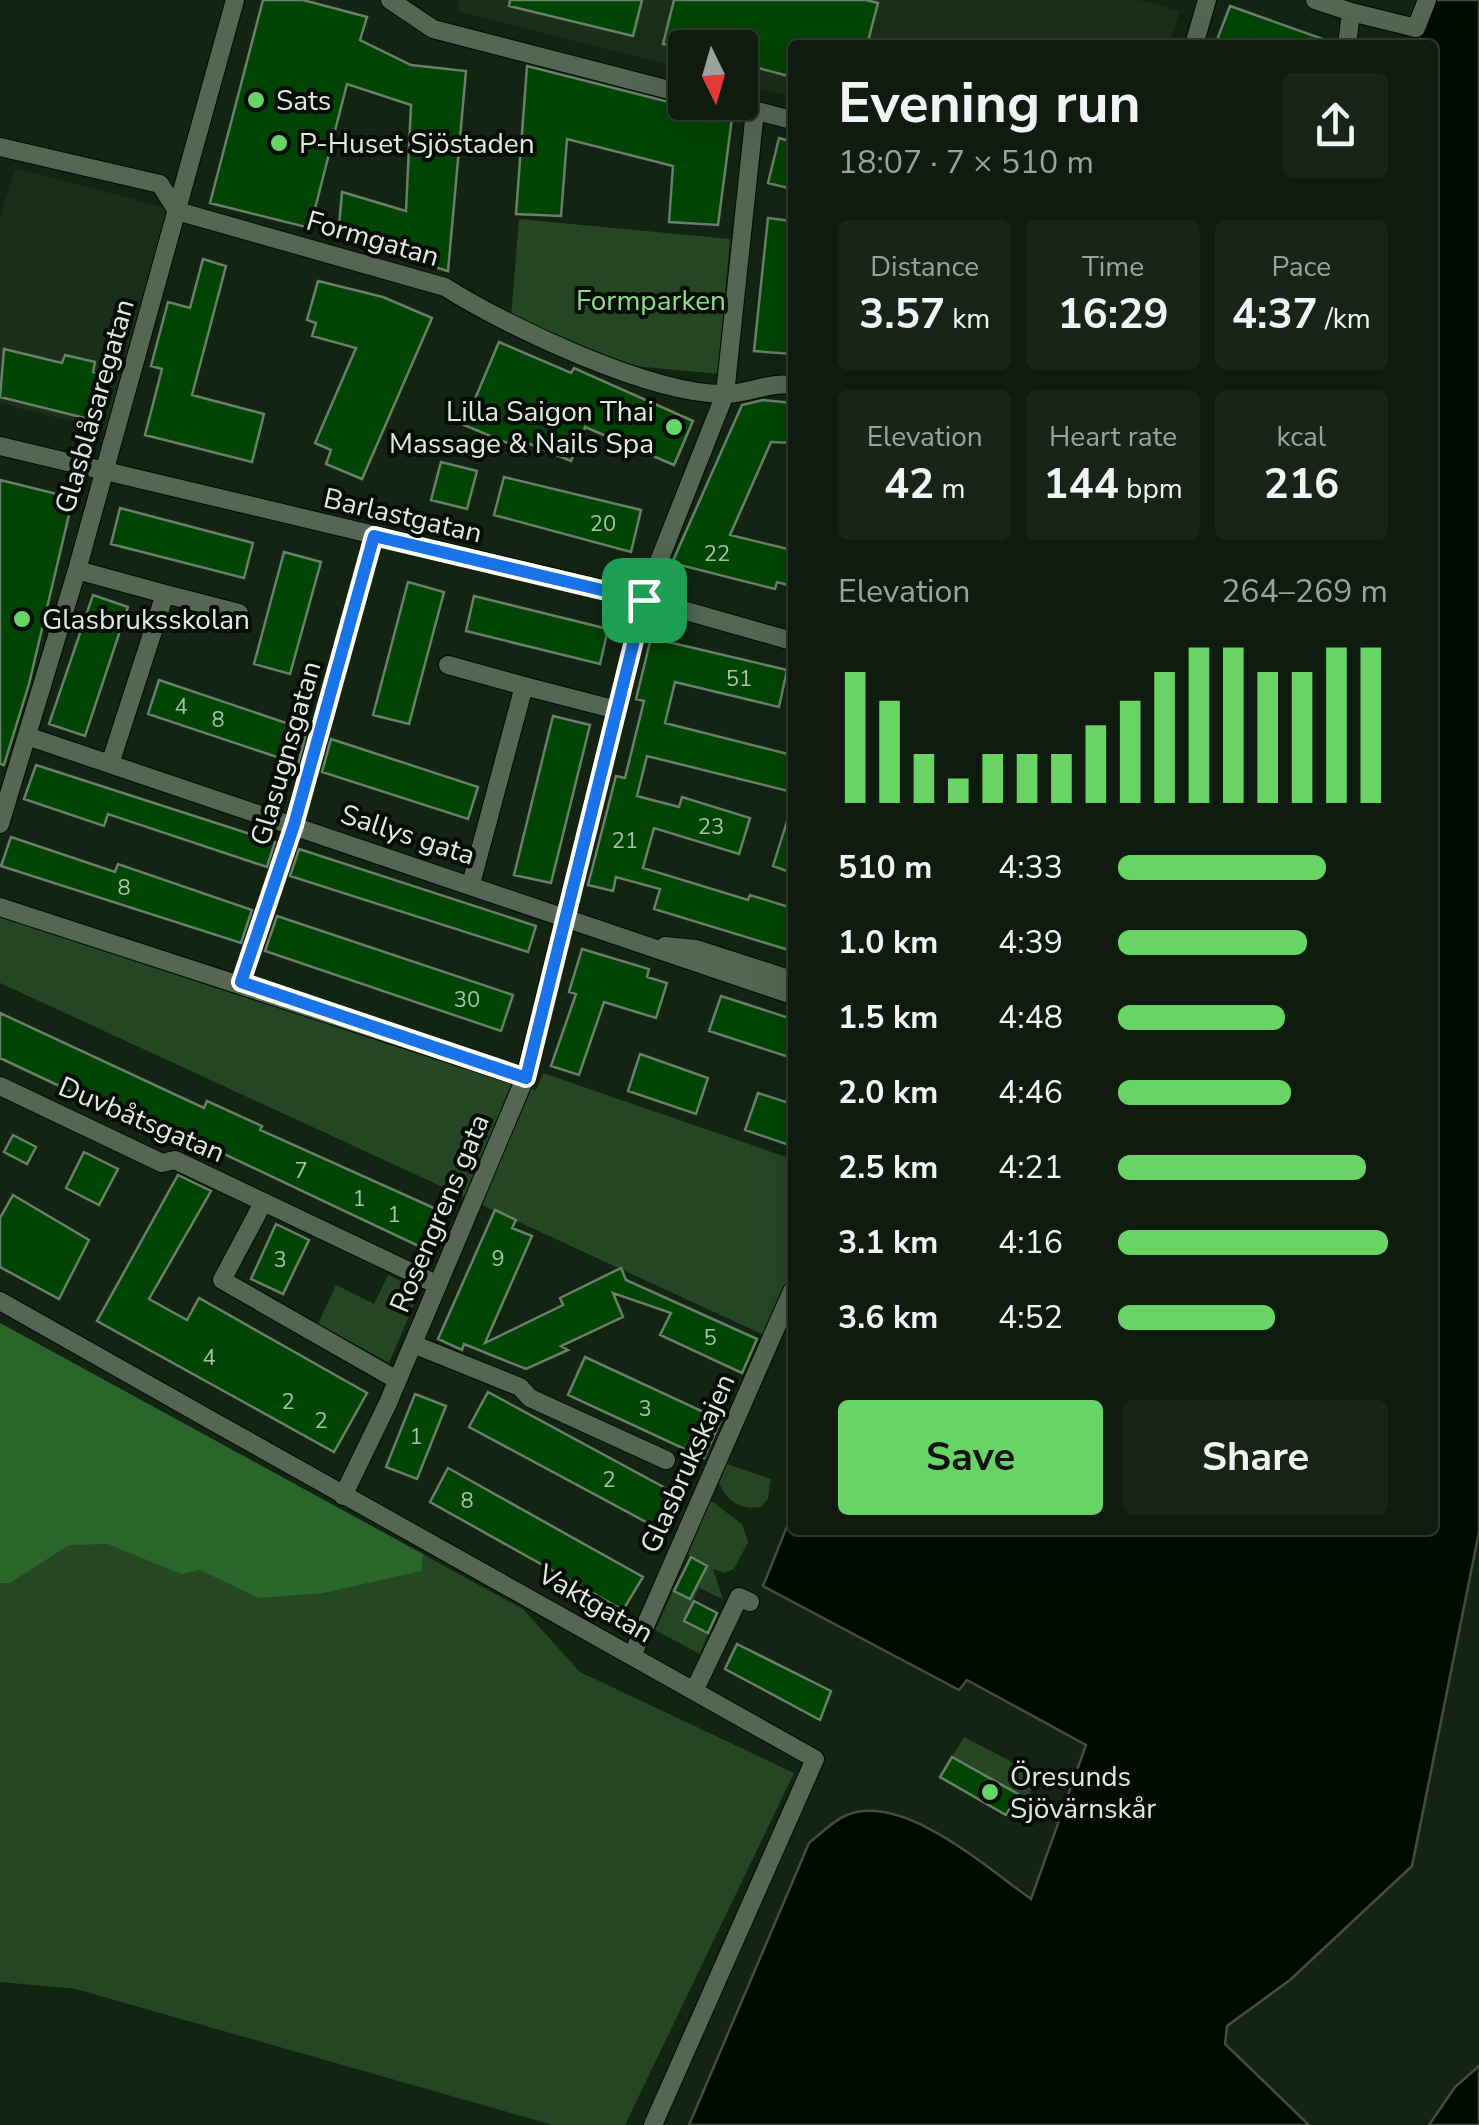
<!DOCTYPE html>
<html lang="en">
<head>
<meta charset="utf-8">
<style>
	:root { --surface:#0e1b0e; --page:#172417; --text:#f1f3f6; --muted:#9ba19e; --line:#2e392e; --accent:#68d465 }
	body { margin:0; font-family:"Nunito Sans",sans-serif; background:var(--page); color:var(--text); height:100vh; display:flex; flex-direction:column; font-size:38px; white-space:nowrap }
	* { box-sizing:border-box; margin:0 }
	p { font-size:32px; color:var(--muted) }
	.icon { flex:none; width:55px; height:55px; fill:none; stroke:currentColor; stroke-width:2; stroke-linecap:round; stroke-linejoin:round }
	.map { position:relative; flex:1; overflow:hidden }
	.drawer { position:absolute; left:788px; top:40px; width:650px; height:1495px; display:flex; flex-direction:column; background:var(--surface); border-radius:10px; box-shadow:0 10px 40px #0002,0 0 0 2px var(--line) }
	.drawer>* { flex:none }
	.needle { width:65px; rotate:175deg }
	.tools { position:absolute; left:668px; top:30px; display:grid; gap:20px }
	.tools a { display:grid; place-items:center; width:90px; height:90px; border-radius:10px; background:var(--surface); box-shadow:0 10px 40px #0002,0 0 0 2px var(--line); font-size:50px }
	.pin { position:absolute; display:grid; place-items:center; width:85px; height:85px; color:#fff; margin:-42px; border-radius:20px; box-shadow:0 5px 15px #0006 }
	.round { display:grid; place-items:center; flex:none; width:105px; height:105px; border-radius:10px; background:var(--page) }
	.summary { display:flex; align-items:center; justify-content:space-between; height:170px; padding:0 50px }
	h1 { font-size:55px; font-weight:700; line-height:75px }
	.stats { display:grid; grid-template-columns:repeat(3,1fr); gap:15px; height:170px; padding:10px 50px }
	.stats div { display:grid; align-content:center; border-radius:10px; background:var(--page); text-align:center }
	.stats b { font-size:42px; font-weight:700 }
	.stats small { font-size:28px; font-weight:400 }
	.stats p { font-size:28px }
	.chart { height:280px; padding:20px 50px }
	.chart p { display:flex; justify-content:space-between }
	.chart svg { width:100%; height:180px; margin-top:10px; stroke:var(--accent); stroke-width:6 }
	.action { display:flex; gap:20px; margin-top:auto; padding:20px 50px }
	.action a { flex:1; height:115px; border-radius:10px; background:var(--accent); color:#111; font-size:40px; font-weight:700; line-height:115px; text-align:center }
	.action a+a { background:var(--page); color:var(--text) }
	ul { padding:0 50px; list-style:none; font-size:32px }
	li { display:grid; grid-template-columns:160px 120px 1fr; align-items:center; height:75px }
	li i { height:25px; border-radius:12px; background:var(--accent) }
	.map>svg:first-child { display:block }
</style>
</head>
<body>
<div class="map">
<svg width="1479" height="2125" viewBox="0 0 1479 2125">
	<rect width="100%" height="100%" fill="#132412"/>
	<path fill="#1a2f19" d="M460 0H1138L1180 11 1169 45H792V97L740 84V48H685V69L457 11Z
		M16 168 177 211 115 433 0 403V218Z"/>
	<path fill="#254724" d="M519 219 730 239 718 374 624 365 511 317Z
		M0 915 536 1090 543 1073 792 1159V1267L766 1336 0 983Z
		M388 1275 420 1290 389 1363 318 1324 336 1285 374 1304Z
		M0 1323 523 1609 580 1672 794 1773 625 2125H553L76 1989 0 1982Z
		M727 1464 771 1479 768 1499 761 1507C741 1511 726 1500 719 1483Z
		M710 1500 742 1524 748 1542 734 1569 725 1573 713 1569 723 1599 699 1588 684 1620 708 1633 700 1654 655 1630 673 1591 683 1595 689 1582 680 1578 686 1566 702 1574 707 1566 688 1554Z
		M964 1737 1037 1775 1019 1822 939 1778Z"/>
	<path fill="#2a6629" d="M0 1323 423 1554 421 1571 323 1593 259 1598 200 1570 181 1574 108 1544 69 1545 10 1583H0Z"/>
	<path fill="#000b00" stroke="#434e43" stroke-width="2.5" d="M1435 0H1479V1532L1412 1866 1290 1980 1227 2026 1225 2044 1309 2125H689L809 1843C820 1834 834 1820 847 1815 903 1792 987 1868 1031 1899L1086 1745 967 1680 959 1690 763 1586 792 1514V1530H1432V45H1416Z
		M1479 2066V2125H1429L1455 2087Z"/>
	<path fill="#014504" stroke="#6a7e69" stroke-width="2.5" d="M263 0H303L367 17 360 40 411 65 466 71 448 271 338 238 342 192 406 211 411 105 347 84 310 228 210 203Z
		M510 0H642L633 36 509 6Z
		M674 0H866L878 3 867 45H792V77L740 63V48L663 44Z
		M1230 6 1334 43 1333 45H1215Z
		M527 66 732 118 718 225 669 222 673 166 567 139 561 216 516 214Z
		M779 138 792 142V189L768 183Z
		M768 218 792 221V354L754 351Z
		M203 259 226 266 192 395 264 414 252 462 145 435 162 369 151 366 168 302 190 308Z
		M318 281 383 297 432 318 362 479 326 464 331 450 315 443 356 348 312 336 316 323 307 320Z
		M499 342 571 373 574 368 693 421 674 465 585 427 571 461 513 437 510 444 464 425Z
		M4 349 62 363 65 355 95 362 93 372 108 376 97 421 0 397Z
		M763 400 792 403V443L771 442 730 535 792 550V586L777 582 775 589 672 563 742 405Z
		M441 462 477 471 467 509 431 500Z
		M504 477 641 510 631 552 494 515Z
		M0 480 73 498 29 684 4 765 0 764Z
		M120 508 253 543 244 578 111 544Z
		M284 552 321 562 290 674 254 664Z
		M408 582 444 592 409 724 373 715Z
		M93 595 128 607 85 736 49 724Z
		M474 596 608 629 600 664 466 631Z
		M651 638 787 670 779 707 675 682 665 723 792 755V792L647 756 637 796 679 807 682 797 750 818 739 854 654 828 643 868 748 900 750 895 792 908V951L654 909 660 889 616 877 613 891 588 885 616 776 625 778 644 701 636 699Z
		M159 680 307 730 298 764 148 714Z
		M553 716 590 725 551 883 514 875Z
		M331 739 478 787 468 819 322 772Z
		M36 765 275 842 267 867 108 814 104 826 24 799Z
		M789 815H792V873L773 866Z
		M11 837 115 872 118 864 252 910 241 943 1 866Z
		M299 849 536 926 528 952 290 876Z
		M277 916 513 995 501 1031 265 951Z
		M582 949 649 969 647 977 667 983 656 1018 604 1002 579 1075 551 1066 576 994 569 992Z
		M721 996 792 1019V1058L709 1031Z
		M0 1013 204 1108 207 1101 262 1126 260 1130 445 1213 429 1251 165 1126 161 1134 0 1058Z
		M640 1054 708 1078 696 1114 628 1091Z
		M758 1093 792 1104V1146L745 1130Z
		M13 1135 36 1147 27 1164 4 1152Z
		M84 1152 118 1169 99 1205 66 1188Z
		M178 1175 211 1191 149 1299 187 1320 199 1298 367 1393 334 1452 97 1321Z
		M13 1195 89 1240 59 1299 0 1267V1218Z
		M495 1210 516 1220 512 1228 532 1236 485 1343 563 1305 560 1298 621 1268 626 1280 757 1339 742 1373 660 1335 671 1313 613 1293 623 1317 561 1346 568 1350 526 1369 464 1344 462 1350 438 1339Z
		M276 1224 309 1240 283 1294 251 1279Z
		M585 1357 721 1420 704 1458 568 1395Z
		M488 1392 680 1496 661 1530 469 1427Z
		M415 1394 446 1406 417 1479 386 1467Z
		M448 1468 643 1577 623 1610 430 1502Z
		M691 1557 707 1566 690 1599 674 1591Z
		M694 1601 717 1613 708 1633 684 1621Z
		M737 1644 831 1691 820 1720 725 1669Z
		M952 1757 1018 1794 1006 1815 940 1777Z"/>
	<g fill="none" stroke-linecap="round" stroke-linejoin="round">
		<g stroke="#010c01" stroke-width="20">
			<path id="street" d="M390 0 433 29 685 94
				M1315 0 1351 12
				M1194 45 1207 0
				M1347 45 1351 12 1416 28 1427 0
				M721 102 792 120
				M0 147 160 184 177 211 445 287C508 327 650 394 724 394 748 394 768 382 792 385
				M0 446 644 599 792 641
				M77 570 165 594 110 764
				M165 594 239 613
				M448 665 524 686
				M30 737 792 995
				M0 824 77 570 235 0
				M471 884 524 686 617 710
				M0 907 525 1078
				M665 946 696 949 792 980
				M241 983 294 825 374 536
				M0 1086 162 1163 175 1160 438 1285
				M263 1203 222 1280 397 1380
				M0 1301C271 1455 544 1606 815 1759L653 2125
				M413 1344 520 1387 530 1398 666 1460
				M343 1496 388 1403 525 1078 644 599 725 394 755 111
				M632 1656 792 1291
				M695 1689 739 1597 750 1602"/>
		</g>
		<use href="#street" stroke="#556753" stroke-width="18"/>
	</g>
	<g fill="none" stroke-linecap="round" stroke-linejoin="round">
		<g stroke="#fff" stroke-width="20">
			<path id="route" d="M374 536 644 600 526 1078 241 982 294 825Z"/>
		</g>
		<use href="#route" stroke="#1a73e8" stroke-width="12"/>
	</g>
	<g fill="#68d465" stroke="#050b05" stroke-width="4">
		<circle cx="256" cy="100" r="10"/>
		<circle cx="279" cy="143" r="10"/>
		<circle cx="674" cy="427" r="10"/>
		<circle cx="22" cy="619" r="10"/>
		<circle cx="990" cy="1792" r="10"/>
	</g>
	<g text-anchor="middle" stroke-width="8" stroke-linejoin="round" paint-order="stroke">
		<g font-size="22" fill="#a8c2a8">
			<text x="603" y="531">20</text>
			<text x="717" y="561">22</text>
			<text x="739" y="686">51</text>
			<text x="181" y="714">4</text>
			<text x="218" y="727">8</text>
			<text x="711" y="834">23</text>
			<text x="625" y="848">21</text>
			<text x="124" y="895">8</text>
			<text x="467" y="1007">30</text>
			<text x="301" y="1178">7</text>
			<text x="359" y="1206">1</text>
			<text x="394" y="1222">1</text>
			<text x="498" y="1266">9</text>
			<text x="280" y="1267">3</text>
			<text x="710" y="1345">5</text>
			<text x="209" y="1365">4</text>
			<text x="288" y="1409">2</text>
			<text x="645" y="1416">3</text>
			<text x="321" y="1428">2</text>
			<text x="416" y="1444">1</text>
			<text x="609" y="1487">2</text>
			<text x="467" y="1508">8</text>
		</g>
		<g font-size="28" fill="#e0ebdf" stroke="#050b05" text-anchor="start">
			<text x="276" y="110">Sats</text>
			<text x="299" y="153">P-Huset Sjöstaden</text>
			<text x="654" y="421" text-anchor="end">Lilla Saigon Thai<tspan x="654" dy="32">Massage &amp; Nails Spa</tspan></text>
			<text x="42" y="629">Glasbruksskolan</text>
			<text x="1010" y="1786">Öresunds<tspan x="1010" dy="32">Sjövärnskår</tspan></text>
		</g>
		<g font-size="28" fill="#e0ebdf" stroke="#050b05">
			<text transform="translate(373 238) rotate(16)" y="10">Formgatan</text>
			<text transform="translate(94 406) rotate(-74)" y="10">Glasblåsaregatan</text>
			<text transform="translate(403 515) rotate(13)" y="10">Barlastgatan</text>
			<text transform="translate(285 753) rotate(-74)" y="10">Glasugnsgatan</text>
			<text transform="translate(408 834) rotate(18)" y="10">Sallys gata</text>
			<text transform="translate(142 1119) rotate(23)" y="10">Duvbåtsgatan</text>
			<text transform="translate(439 1213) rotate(-67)" y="10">Rosengrens gata</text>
			<text transform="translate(687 1463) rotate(-66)" y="10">Glasbrukskajen</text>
			<text transform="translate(596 1603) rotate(30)" y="10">Vaktgatan</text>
		</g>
		<g font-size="28" fill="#8dde89" stroke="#050b05">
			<text x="651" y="310">Formparken</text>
		</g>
	</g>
</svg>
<div class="tools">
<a><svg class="needle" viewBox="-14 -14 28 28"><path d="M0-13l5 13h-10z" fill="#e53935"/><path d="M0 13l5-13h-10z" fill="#9ba19e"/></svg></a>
</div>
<div class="pin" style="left:644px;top:600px;background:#1e9e55"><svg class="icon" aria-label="arrive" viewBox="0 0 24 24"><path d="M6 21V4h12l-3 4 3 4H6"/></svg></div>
<section class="drawer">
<div class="summary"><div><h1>Evening run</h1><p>18:07 · 7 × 510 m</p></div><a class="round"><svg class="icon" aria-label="share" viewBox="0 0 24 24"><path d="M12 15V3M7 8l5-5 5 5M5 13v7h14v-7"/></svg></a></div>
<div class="stats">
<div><p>Distance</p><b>3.57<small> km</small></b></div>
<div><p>Time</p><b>16:29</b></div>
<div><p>Pace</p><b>4:37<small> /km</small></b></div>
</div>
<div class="stats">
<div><p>Elevation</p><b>42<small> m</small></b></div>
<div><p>Heart rate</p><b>144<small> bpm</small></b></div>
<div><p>kcal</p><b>216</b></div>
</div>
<div class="chart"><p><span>Elevation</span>264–269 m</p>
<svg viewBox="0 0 160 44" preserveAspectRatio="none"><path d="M5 44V12M15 44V19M25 44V32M35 44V38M45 44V32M55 44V32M65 44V32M75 44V25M85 44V19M95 44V12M105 44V6M115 44V6M125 44V12M135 44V12M145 44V6M155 44V6"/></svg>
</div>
<ul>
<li><b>510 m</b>4:33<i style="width:77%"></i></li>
<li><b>1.0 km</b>4:39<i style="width:70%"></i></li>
<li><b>1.5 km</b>4:48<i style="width:62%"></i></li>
<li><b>2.0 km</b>4:46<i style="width:64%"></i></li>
<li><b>2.5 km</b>4:21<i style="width:92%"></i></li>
<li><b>3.1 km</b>4:16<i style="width:100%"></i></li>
<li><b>3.6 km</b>4:52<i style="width:58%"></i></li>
</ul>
<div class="action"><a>Save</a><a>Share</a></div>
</section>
</div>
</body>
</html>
